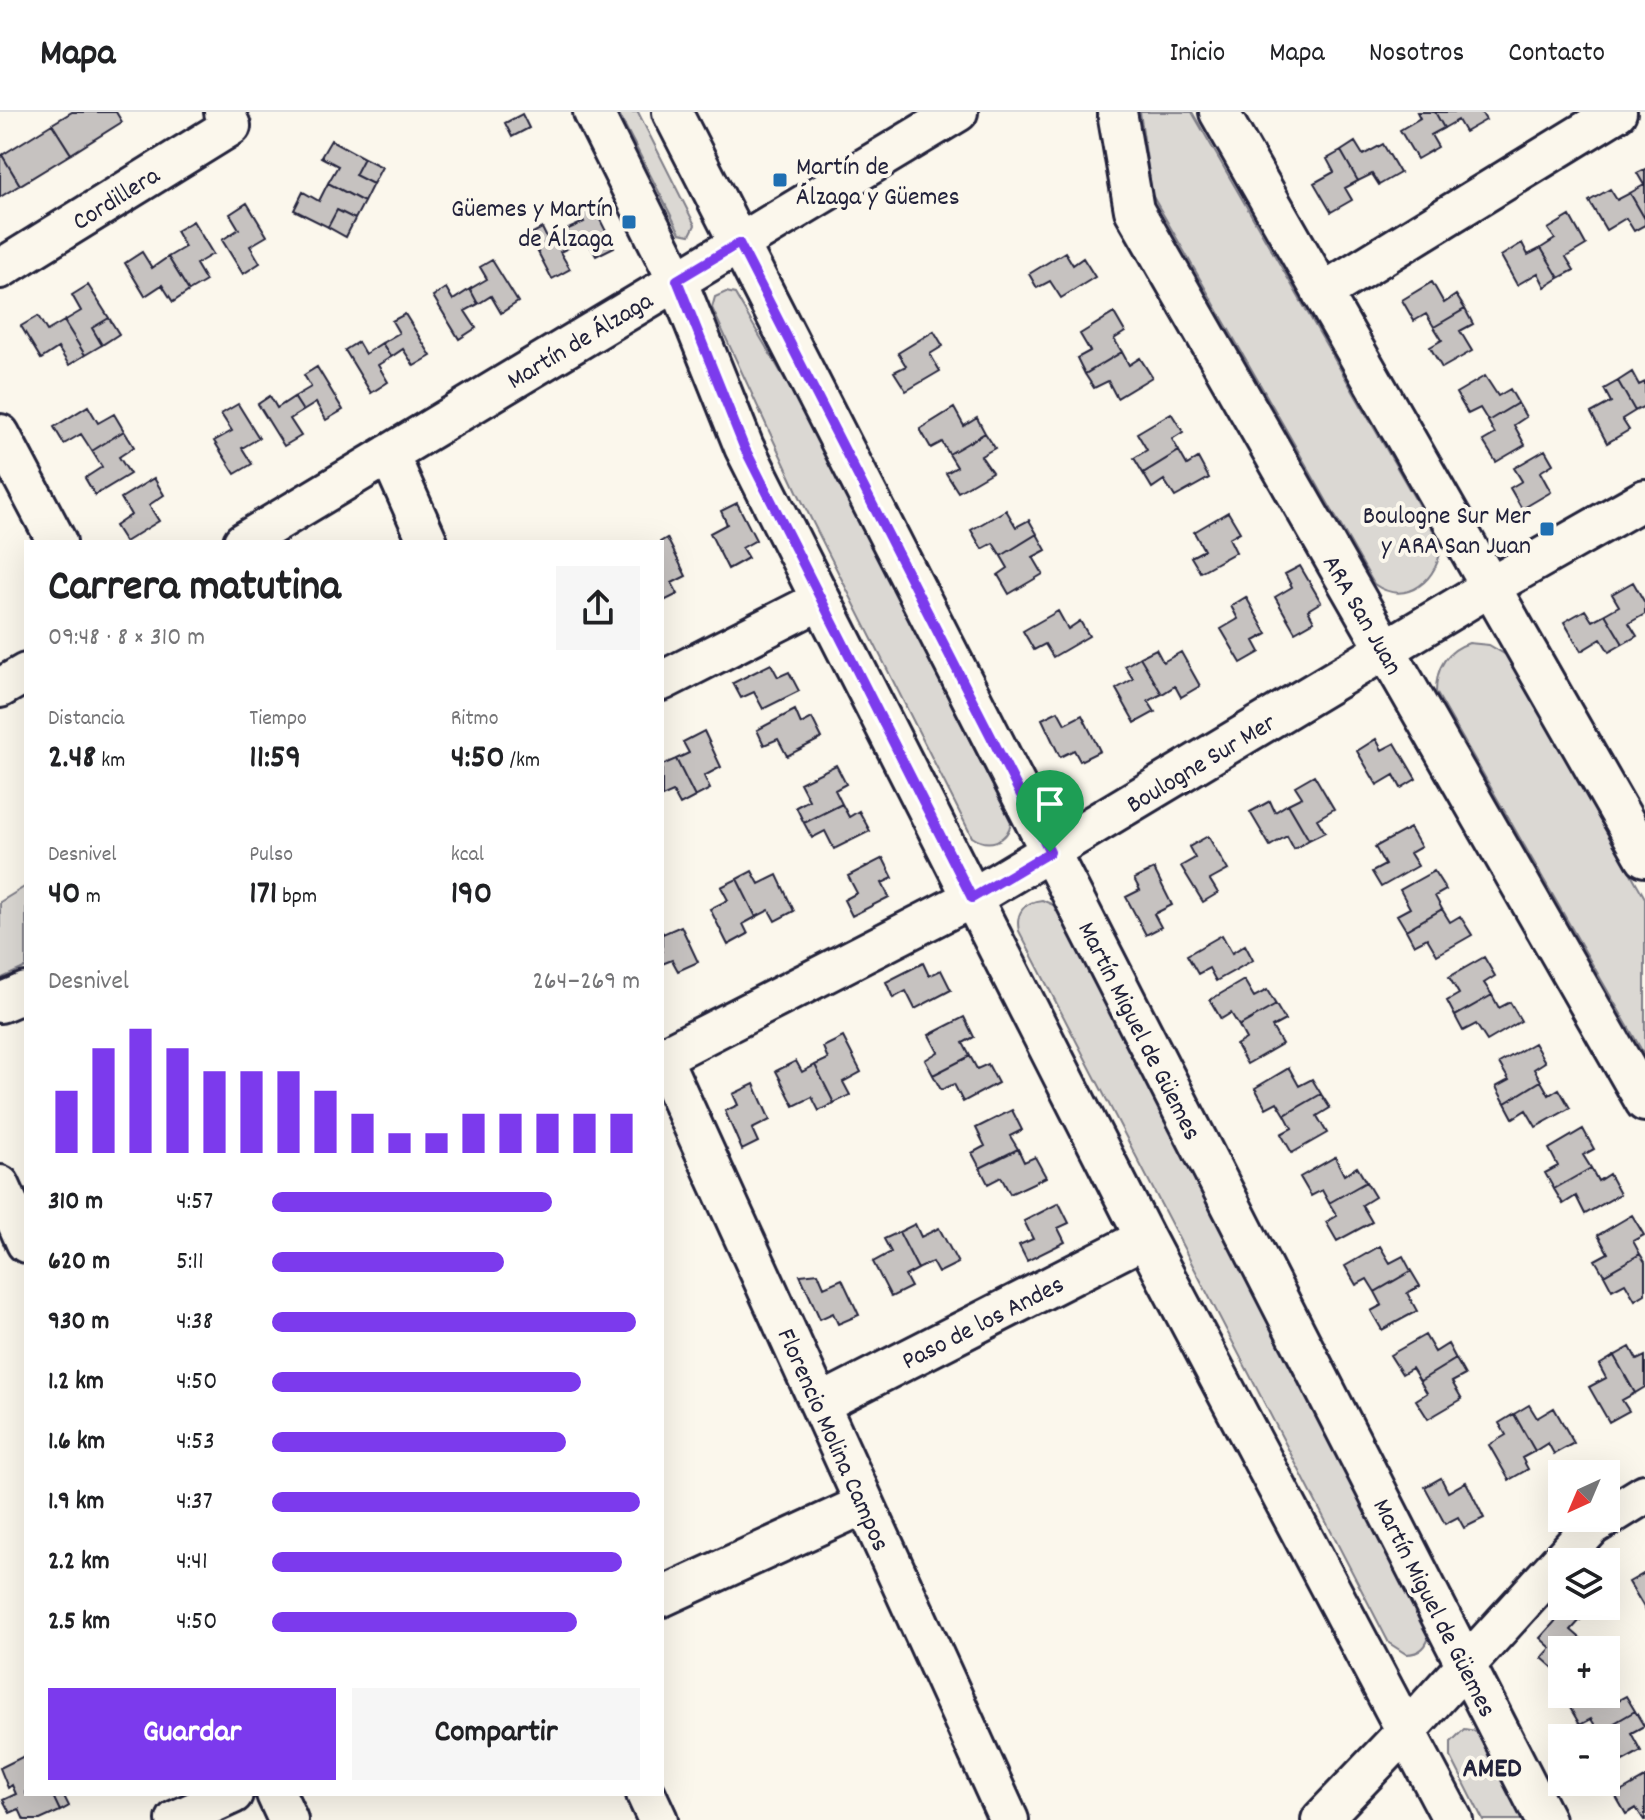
<!DOCTYPE html>
<html lang="es">
<head>
<meta charset="utf-8">
<style>
	:root { --surface:#fff; --page:#f6f6f6; --text:#202124; --muted:#757577; --line:#e0e0e0; --accent:#7c3aed }
	body { margin:0; font-family:Dekko,sans-serif; background:var(--page); color:var(--text); height:100vh; display:flex; flex-direction:column; font-size:30px; white-space:nowrap }
	* { box-sizing:border-box; margin:0 }
	p { font-size:26px; color:var(--muted) }
	.icon { flex:none; width:44px; height:44px; fill:none; stroke:currentColor; stroke-width:2; stroke-linecap:round; stroke-linejoin:round }
	.map { position:relative; flex:1; overflow:hidden }
	.sheet { position:absolute; left:24px; top:428px; width:640px; height:1256px; display:flex; flex-direction:column; background:var(--surface); border-radius:0px; box-shadow:0 8px 32px #0002 }
	.sheet>* { flex:none }
	.needle { width:52px; rotate:224deg }
	.tools { position:absolute; left:1548px; top:1348px; display:grid; gap:16px }
	.tools a { display:grid; place-items:center; width:72px; height:72px; border-radius:0px; background:var(--surface); box-shadow:0 8px 32px #0002; font-size:40px }
	.pin { position:absolute; display:grid; place-items:center; width:68px; height:68px; color:#fff; margin:-82px -34px; border-radius:50% 50% 50% 0; rotate:-45deg; box-shadow:0 0 8px #0007 }
	.pin .icon { rotate:45deg }
	.round { display:grid; place-items:center; flex:none; width:84px; height:84px; border-radius:0px; background:var(--page) }
	.headline { display:flex; align-items:center; justify-content:space-between; height:136px; padding:0 24px }
	h1 { font-size:44px; font-weight:700; line-height:60px }
	.figures { display:grid; grid-template-columns:repeat(3,1fr); gap:12px; height:136px; padding:8px 24px }
	.figures div { display:grid; align-content:center }
	.figures b { font-size:34px; font-weight:700 }
	.figures small { font-size:22px; font-weight:400 }
	.figures p { font-size:22px }
	.chart { height:224px; padding:16px 24px }
	.chart p { display:flex; justify-content:space-between }
	.chart svg { width:100%; height:144px; margin-top:8px; stroke:var(--accent); stroke-width:6 }
	.action { display:flex; gap:16px; margin-top:auto; padding:16px 24px }
	.action a { flex:1; height:92px; border-radius:0px; background:var(--accent); color:#fff; font-size:32px; font-weight:700; line-height:92px; text-align:center }
	.action a+a { background:var(--page); color:var(--text) }
	ul { padding:0 24px; list-style:none; font-size:26px }
	li { display:grid; grid-template-columns:128px 96px 1fr; align-items:center; height:60px }
	li i { height:20px; border-radius:10px; background:var(--accent) }
	header { display:flex; align-items:center; gap:48px; box-sizing:border-box; height:112px; padding:0 40px; background:var(--surface); border-bottom:2px solid var(--line) }
	header strong { font-size:38px }
	nav { display:flex; gap:44px; margin-inline-start:auto; font-size:28px }
	.map>svg:first-child { display:block }
</style>
</head>
<body>
<header>
<strong>Mapa</strong>
<nav><a>Inicio</a><a>Mapa</a><a>Nosotros</a><a>Contacto</a></nav>
</header>
<div class="map">
<svg width="1645" height="1708" viewBox="0 0 1645 1708">
	<rect width="100%" height="100%" fill="#fbf7ec"/>
	<filter id="ink" filterUnits="userSpaceOnUse"><feTurbulence type="fractalNoise" baseFrequency=".0125" numOctaves="2"/><feDisplacementMap in="SourceGraphic" scale="16" xChannelSelector="R" yChannelSelector="G"/><feConvolveMatrix kernelMatrix="1 2 1 2 8 2 1 2 1" color-interpolation-filters="sRGB"/></filter>
	<g filter="url(#ink)">
		<path fill="#dbd8d3" stroke="#7e7d87" stroke-width="2" d="M618 0H638L695 113 690 123 680 121Z
			M1140 0H1192L1441 432C1440 466 1407 496 1374 472L1152 83Z
			M726 180 735 182 800 293 1011 710C1008 730 988 736 972 725L797 379 712 196 715 185Z
			M1469 531 1489 533 1506 543 1645 786V944L1436 580C1436 556 1445 539 1469 531Z
			M26 774V855L0 867V790Z
			M1042 788 1058 795 1430 1520C1428 1534 1420 1542 1406 1542L1389 1531 1019 819C1015 801 1024 790 1042 788Z
			M1464 1617 1482 1620 1529 1708H1483L1451 1645V1630Z"/>
		<path fill="#c6c2c0" stroke="#22223b" stroke-width="2" d="M72 0H116L122 10 71 42 52 12Z
			M1417 0H1435L1444 16 1431 23 1438 35 1417 47 1400 18 1420 6Z
			M1435 0H1481L1486 8 1465 20 1458 8 1444 16Z
			M522 2 529 16 512 25 505 11Z
			M52 12 71 42 20 73 2 43Z
			M331 28 364 46 355 63 373 72 364 90 328 71 338 54 321 45Z
			M1355 30 1363 43 1383 32 1400 61 1379 73 1372 62 1358 69 1341 39Z
			M1341 39 1358 69 1345 76 1352 88 1331 100 1314 71 1334 60 1327 47Z
			M2 43 20 73 0 85V44Z
			M364 46 382 55 373 72 355 63Z
			M1645 57V107L1630 81 1644 73 1637 61Z
			M328 71 364 90 355 107 337 98 328 115 294 98 303 80 319 89Z
			M1610 77 1617 88 1630 81 1645 107V113L1634 119 1626 106 1606 118 1589 89Z
			M591 90 614 135 596 144 586 126 574 133 566 118 584 110 577 97Z
			M247 91 267 124 250 134 260 151 243 162 222 128 239 117 230 102Z
			M337 98 355 107 346 125 328 115Z
			M1570 104 1586 133 1566 145 1574 158 1559 166 1541 136 1555 127 1548 117Z
			M193 109 213 142 196 152 206 169 189 179 168 145 185 135 176 119Z
			M542 116 548 128 566 118 574 133 560 140 570 157 552 167 529 123Z
			M1522 131 1528 143 1541 136 1559 166 1545 175 1538 161 1517 173 1501 144Z
			M142 140 152 156 168 145 189 179 173 190 162 173 145 184 125 151Z
			M1065 140 1073 153 1083 146 1095 165 1061 186 1050 169 1037 176 1029 162Z
			M492 148 518 190 501 201 491 184 478 192 470 177 487 167 480 155Z
			M1432 170 1444 191 1456 183 1465 197 1434 215 1426 202 1414 209 1402 188Z
			M88 173 109 206 92 216 102 233 85 243 64 209 81 199 72 183Z
			M446 176 453 188 470 177 478 192 465 199 476 216 459 227 433 184Z
			M1465 197 1473 212 1460 219 1472 239 1442 256 1430 235 1442 228 1434 215Z
			M1114 201 1125 220 1114 227 1122 240 1085 262 1077 246 1090 239 1080 222Z
			M405 202 431 244 414 254 403 237 391 245 382 231 399 221 392 209Z
			M38 204 47 219 64 209 85 243 69 253 58 236 41 247 21 214Z
			M109 206 119 222 102 233 92 216Z
			M934 219 943 234 930 242 940 259 906 279 894 260 906 254 898 241Z
			M358 230 365 242 382 231 391 245 378 253 388 270 371 281 345 238Z
			M1122 240 1129 253 1140 246 1152 265 1117 286 1108 269 1094 276 1085 262Z
			M317 255 343 298 326 308 316 291 303 299 294 285 311 275 304 263Z
			M1632 260 1639 273 1645 270V294L1635 299 1618 269Z
			M1485 264 1498 284 1510 277 1518 291 1488 309 1480 296 1468 302 1456 281Z
			M1618 269 1635 299 1622 307 1629 318 1607 331 1591 301 1611 290 1604 277Z
			M270 284 277 296 294 285 303 299 290 307 301 324 284 334 258 292Z
			M1518 291 1526 305 1514 313 1525 333 1496 350 1483 329 1495 322 1488 309Z
			M238 292 259 326 242 336 252 352 235 362 214 329 232 319 221 302Z
			M88 294 98 311 114 302 124 319 92 339 81 322 64 332 54 315Z
			M954 296 964 314 977 306 985 321 949 342 942 330 931 336 920 317Z
			M1171 301 1183 320 1172 327 1179 339 1143 361 1134 346 1147 338 1137 321Z
			M124 319 134 335 119 345 130 362 95 383 85 366 102 355 92 339Z
			M985 321 995 336 981 344 992 360 958 380 946 361 957 355 949 342Z
			M1545 338 1553 352 1540 360 1551 380 1522 397 1510 376 1522 369 1514 356Z
			M1179 339 1187 353 1198 346 1209 366 1175 385 1164 368 1152 376 1143 361Z
			M154 366 164 383 149 393 159 409 125 430 115 414 131 403 121 386Z
			M737 391 756 428 742 436 748 446 728 457 710 421 727 412 721 399Z
			M1006 398 1016 415 1029 408 1037 422 1001 444 993 431 982 437 971 418Z
			M1228 400 1240 420 1229 426 1236 440 1200 460 1191 445 1204 438 1194 420Z
			M1037 422 1046 438 1033 445 1043 462 1009 482 998 463 1008 456 1001 444Z
			M667 426 686 464 672 471 678 482 662 490 660 430Z
			M1300 454 1321 490 1308 498 1314 509 1295 520 1275 485 1292 475 1285 462Z
			M1633 470 1645 491V502L1629 511 1637 524 1623 532 1605 502 1619 494 1612 482Z
			M1246 485 1267 522 1254 529 1260 540 1241 551 1221 517 1238 507 1231 494Z
			M1585 498 1592 509 1605 502 1623 532 1609 540 1601 527 1581 539 1564 510Z
			M1058 499 1068 517 1080 509 1089 524 1053 545 1045 532 1034 538 1023 519Z
			M1156 537 1163 550 1181 540 1200 574 1181 585 1175 574 1162 582 1140 545Z
			M1140 545 1162 582 1148 589 1155 600 1135 611 1116 577 1133 567 1125 554Z
			M771 552 778 565 789 560 799 579 763 597 754 580 741 586 733 571Z
			M795 598 801 612 812 606 822 626 787 644 778 627 764 633 757 618Z
			M1058 599 1065 612 1082 603 1100 639 1080 649 1074 638 1060 645 1042 607Z
			M704 619 721 655 704 664 710 677 695 685 676 647 689 641 683 630Z
			M1376 627 1382 638 1395 631 1416 667 1401 676 1394 663 1377 673 1357 639Z
			M676 647 695 685 680 693 673 680 662 685V653Z
			M836 653 846 672 835 678 842 692 804 711 796 695 809 688 800 671Z
			M1314 663 1334 697 1317 707 1325 720 1309 728 1288 692 1302 685 1295 674Z
			M1270 689 1275 700 1288 692 1309 728 1294 737 1287 724 1270 734 1250 700Z
			M842 692 849 705 859 699 870 719 834 737 825 719 812 726 804 711Z
			M1410 716 1421 735 1410 741 1418 754 1381 775 1372 760 1385 753 1375 735Z
			M1208 724 1228 758 1210 768 1218 781 1203 790 1181 754 1195 746 1189 735Z
			M883 746 893 766 882 771 889 785 852 804 844 788 857 781 848 764Z
			M1154 757 1172 793 1154 802 1161 815 1146 823 1126 785 1140 778 1134 767Z
			M752 759 759 772 777 763 794 799 775 809 769 798 756 805 737 767Z
			M1434 759 1446 778 1435 784 1442 797 1406 818 1397 803 1410 796 1400 778Z
			M737 767 756 805 743 812 748 822 728 833 710 797 728 788 721 775Z
			M1442 797 1450 810 1460 804 1472 823 1437 843 1427 826 1414 833 1406 818Z
			M681 814 698 850 678 859 672 848 662 852V819L663 822Z
			M1222 823 1232 841 1245 833 1253 848 1216 869 1209 856 1198 862 1187 843Z
			M1484 845 1495 864 1484 871 1492 883 1455 904 1447 889 1459 882 1449 865Z
			M923 851 929 864 941 858 951 878 915 897 906 879 893 886 886 870Z
			M1244 868 1254 885 1267 878 1276 893 1239 914 1231 901 1221 907 1210 888Z
			M1492 883 1499 896 1510 890 1521 909 1487 929 1476 912 1463 919 1455 904Z
			M1276 893 1285 908 1272 915 1282 932 1247 952 1236 933 1246 927 1239 914Z
			M964 905 974 925 963 931 970 944 933 963 925 948 938 940 929 923Z
			M843 925 861 960 843 970 850 983 834 991 815 953 828 947 823 935Z
			M1534 931 1545 950 1534 957 1541 969 1505 991 1496 975 1509 968 1499 951Z
			M970 944 977 957 988 952 998 971 963 990 954 972 941 978 933 963Z
			M796 949 802 960 815 953 834 991 819 999 812 985 794 994 776 959Z
			M1289 956 1299 974 1312 967 1321 982 1285 1003 1277 990 1266 996 1255 976Z
			M1541 969 1549 983 1559 977 1570 996 1536 1015 1526 998 1513 1006 1505 991Z
			M754 972 770 1008 752 1017 758 1030 742 1038 725 999 738 993 733 982Z
			M1321 982 1330 996 1317 1004 1327 1021 1292 1041 1281 1022 1292 1016 1285 1003Z
			M1012 998 1022 1018 1010 1024 1018 1037 980 1056 972 1041 985 1034 976 1016Z
			M1583 1017 1594 1037 1583 1043 1591 1056 1554 1077 1545 1061 1558 1054 1549 1037Z
			M1018 1037 1024 1050 1035 1045 1046 1065 1010 1082 1001 1065 988 1072 980 1056Z
			M1335 1045 1344 1063 1357 1055 1366 1070 1329 1091 1322 1078 1311 1084 1300 1065Z
			M1591 1056 1598 1069 1609 1062 1620 1082 1585 1102 1576 1084 1563 1092 1554 1077Z
			M1366 1070 1375 1085 1362 1093 1372 1110 1337 1129 1326 1110 1337 1104 1329 1091Z
			M1059 1091 1069 1111 1058 1116 1065 1130 1027 1149 1019 1133 1033 1127 1024 1109Z
			M1632 1103 1644 1123 1633 1129 1640 1142 1604 1163 1595 1148 1608 1141 1598 1123Z
			M915 1112 921 1125 939 1116 958 1151 938 1161 932 1150 918 1157 899 1120Z
			M899 1120 918 1157 905 1164 911 1175 891 1185 873 1150 891 1140 884 1127Z
			M1380 1134 1390 1151 1403 1144 1411 1159 1375 1180 1367 1167 1356 1173 1345 1154Z
			M1640 1142 1645 1150V1182L1635 1188 1625 1171 1612 1178 1604 1163Z
			M1411 1159 1420 1174 1407 1181 1417 1199 1382 1218 1371 1199 1382 1193 1375 1180Z
			M818 1161 824 1175 842 1167 859 1203 838 1212 833 1201 820 1207 800 1163Z
			M1425 1223 1435 1240 1448 1232 1456 1247 1420 1269 1412 1256 1402 1262 1390 1243Z
			M1630 1235 1637 1248 1645 1244V1275L1635 1281 1614 1244Z
			M1614 1244 1635 1281 1622 1288 1629 1299 1609 1310 1589 1275 1606 1266 1599 1253Z
			M1456 1247 1465 1263 1452 1270 1462 1287 1428 1307 1416 1288 1427 1281 1420 1269Z
			M1529 1293 1537 1306 1554 1296 1574 1331 1554 1342 1548 1331 1535 1339 1514 1302Z
			M1514 1302 1535 1339 1522 1346 1528 1357 1509 1368 1489 1333 1506 1323 1499 1311Z
			M1441 1366 1448 1380 1466 1370 1484 1406 1464 1416 1458 1405 1445 1412 1425 1375Z
			M1645 1461V1497L1629 1470Z
			M1568 1495 1581 1507 1571 1518 1586 1531 1579 1538H1562L1559 1561 1542 1546 1551 1536 1540 1526Z
			M1606 1578 1613 1591 1626 1584 1635 1599 1599 1620 1591 1607 1580 1613 1569 1594 1590 1582H1606Z
			M1635 1599 1644 1614 1631 1621 1641 1639 1606 1658V1626H1602L1599 1620Z
			M26 1643V1682H52L60 1699 40 1708H24L19 1697 10 1701 3 1688 16 1682 12 1673 8 1676 0 1656Z
			M1645 1666V1708H1644L1636 1696 1626 1702 1615 1683Z
			M52 1682H63L69 1694 60 1699Z"/>
		<g fill="none" stroke-linecap="round" stroke-linejoin="round">
			<g stroke="#22223b" stroke-width="44">
				<path id="minor" d="M593 0 677 168 744 335 821 488 1145 1126 1453 1708
					M672 0 1545 1708
					M1117 0 1134 98 1645 990
					M1219 0 1645 745
					M0 157 231 14 224 0
					M1322 181 1617 0
					M0 322 57 430
					M389 342 428 430
					M243 430 958 0
					M662 569 821 488
					M0 576 26 561
					M0 891 26 880
					M662 945 972 786 1490 475 1645 387
					M662 946 1009 1708
					M0 1073 26 1131
					M820 1292 1145 1126
					M1606 1406 1645 1382
					M662 1485 865 1392
					M276 1682 288 1708
					M646 1682 658 1708
					M176 1708 233 1682
					M1321 1708 1407 1618 1592 1414 1605 1406"/>
			</g>
			<use href="#minor" stroke="#fbf7ec" stroke-width="38"/>
		</g>
	</g>
	<g fill="none" stroke-linecap="round" stroke-linejoin="round" filter="url(#ink)">
		<g stroke="#fff" stroke-width="16">
			<path id="route" d="M739 131 1050 740 972 786 744 335 677 168Z"/>
		</g>
		<use href="#route" stroke="#7c3aed" stroke-width="10"/>
	</g>
	<g fill="#1f6fb2" stroke="#fbf7ec" stroke-width="3">
		<rect x="772" y="60" width="16" height="16" rx="4"/>
		<rect x="621" y="102" width="16" height="16" rx="4"/>
		<rect x="1539" y="409" width="16" height="16" rx="4"/>
	</g>
	<g text-anchor="middle" stroke-width="8" stroke-linejoin="round" paint-order="stroke">
		<g font-size="26" fill="#22223b" stroke="#fbf7ec" text-anchor="end">
			<text x="796" y="62" text-anchor="start">Martín de<tspan x="796" dy="30">Álzaga y Güemes</tspan></text>
			<text x="613" y="104">Güemes y Martín<tspan x="613" dy="30">de Álzaga</tspan></text>
			<text x="1531" y="411">Boulogne Sur Mer<tspan x="1531" dy="30">y ARA San Juan</tspan></text>
		</g>
		<g font-size="26" fill="#22223b" stroke="#fbf7ec">
			<text transform="translate(115 85) rotate(-32)" y="9">Cordillera</text>
			<text transform="translate(579 227) rotate(-31)" y="9">Martín de Álzaga</text>
			<text transform="translate(1364 502) rotate(60)" y="9">ARA San Juan</text>
			<text transform="translate(1200 650) rotate(-31)" y="9">Boulogne Sur Mer</text>
			<text transform="translate(1141 918) rotate(63)" y="9">Martín Miguel de Güemes</text>
			<text transform="translate(982 1209) rotate(-27)" y="9">Paso de los Andes</text>
			<text transform="translate(835 1327) rotate(66)" y="9">Florencio Molina Campos</text>
			<text transform="translate(1436 1495) rotate(63)" y="9">Martín Miguel de Güemes</text>
		</g>
		<g font-size="28" font-weight="bold" fill="#22223b" stroke="#fbf7ec">
			<text x="1492" y="1664">AMED</text>
		</g>
	</g>
</svg>
<div class="tools">
<a><svg class="needle" viewBox="-14 -14 28 28"><path d="M0-13l5 13h-10z" fill="#e53935"/><path d="M0 13l5-13h-10z" fill="#757577"/></svg></a>
<a><svg class="icon" aria-label="layers" viewBox="0 0 24 24"><path d="M12 4l9 5-9 5-9-5zM3 14l9 5 9-5"/></svg></a>
<a>+</a>
<a>−</a>
</div>
<div class="pin" style="left:1050px;top:740px;background:#1e9e55"><svg class="icon" aria-label="arrive" viewBox="0 0 24 24"><path d="M6 21V4h12l-3 4 3 4H6"/></svg></div>
<section class="sheet">
<div class="headline"><div><h1>Carrera matutina</h1><p>09:48 · 8 × 310 m</p></div><a class="round"><svg class="icon" aria-label="share" viewBox="0 0 24 24"><path d="M12 15V3M7 8l5-5 5 5M5 13v7h14v-7"/></svg></a></div>
<div class="figures">
<div><p>Distancia</p><b>2.48<small> km</small></b></div>
<div><p>Tiempo</p><b>11:59</b></div>
<div><p>Ritmo</p><b>4:50<small> /km</small></b></div>
</div>
<div class="figures">
<div><p>Desnivel</p><b>40<small> m</small></b></div>
<div><p>Pulso</p><b>171<small> bpm</small></b></div>
<div><p>kcal</p><b>190</b></div>
</div>
<div class="chart"><p><span>Desnivel</span>264–269 m</p>
<svg viewBox="0 0 160 44" preserveAspectRatio="none"><path d="M5 44V25M15 44V12M25 44V6M35 44V12M45 44V19M55 44V19M65 44V19M75 44V25M85 44V32M95 44V38M105 44V38M115 44V32M125 44V32M135 44V32M145 44V32M155 44V32"/></svg>
</div>
<ul>
<li><b>310 m</b>4:57<i style="width:76%"></i></li>
<li><b>620 m</b>5:11<i style="width:63%"></i></li>
<li><b>930 m</b>4:38<i style="width:99%"></i></li>
<li><b>1.2 km</b>4:50<i style="width:84%"></i></li>
<li><b>1.6 km</b>4:53<i style="width:80%"></i></li>
<li><b>1.9 km</b>4:37<i style="width:100%"></i></li>
<li><b>2.2 km</b>4:41<i style="width:95%"></i></li>
<li><b>2.5 km</b>4:50<i style="width:83%"></i></li>
</ul>
<div class="action"><a>Guardar</a><a>Compartir</a></div>
</section>
</div>
</body>
</html>
